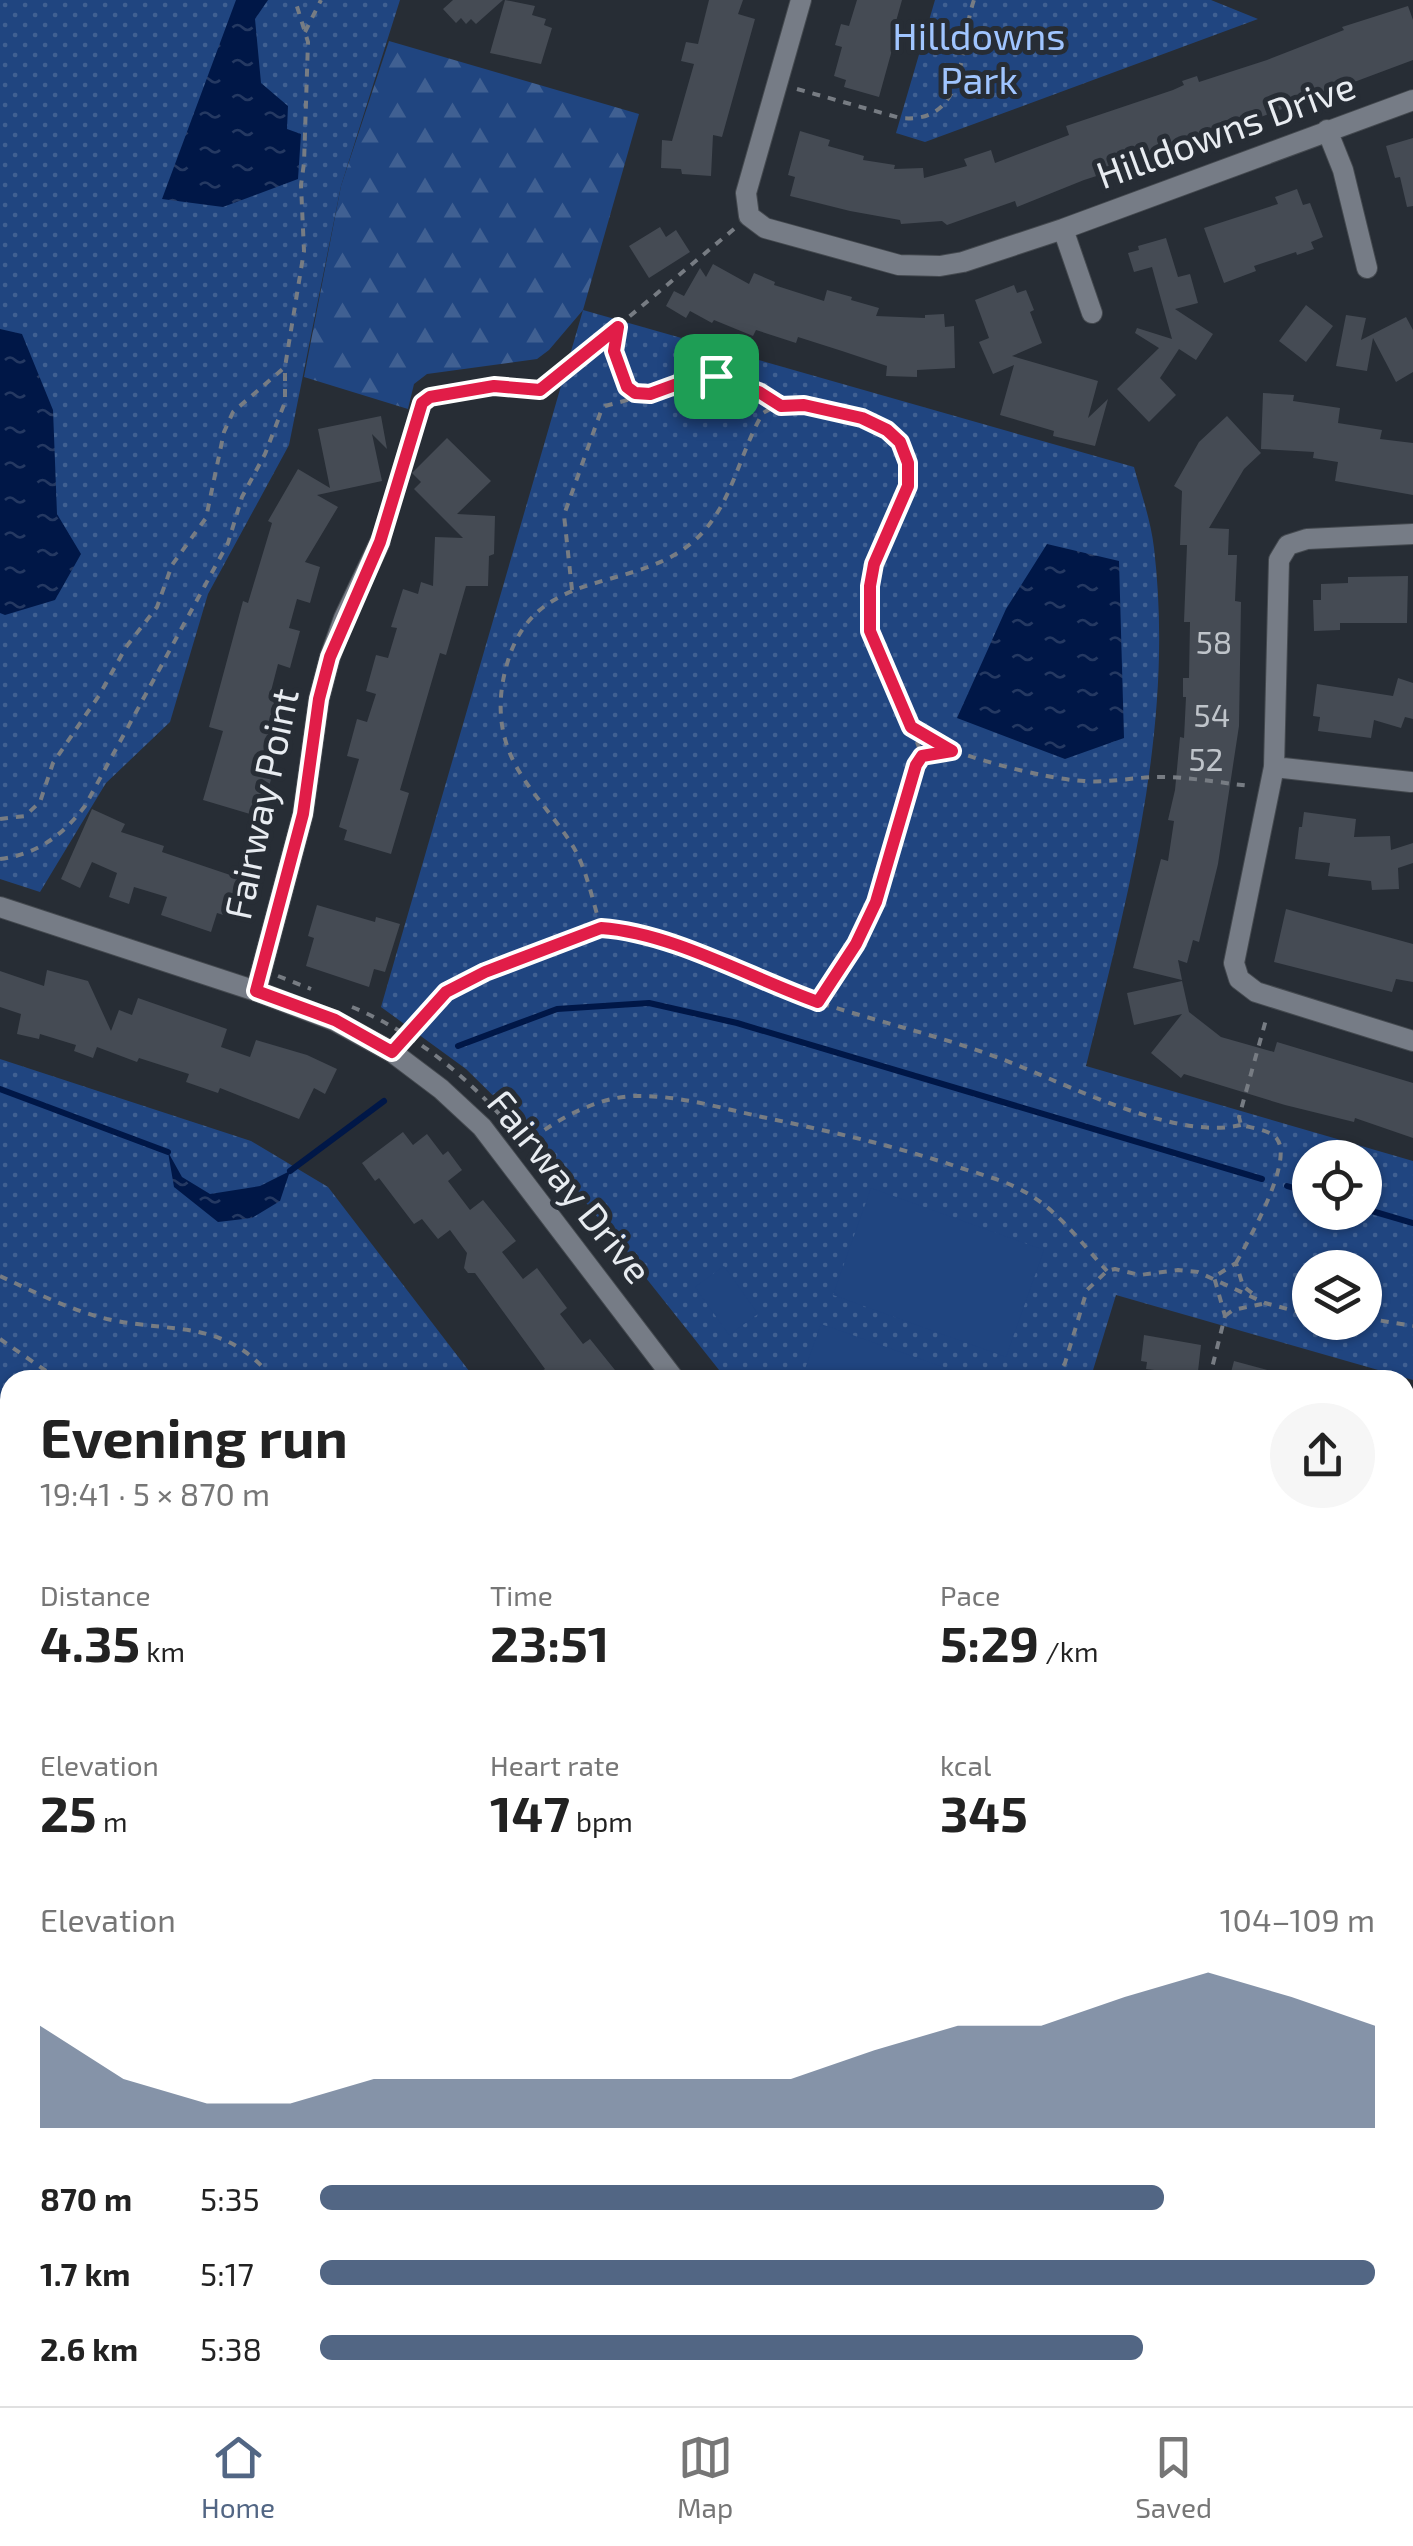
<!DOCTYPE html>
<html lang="en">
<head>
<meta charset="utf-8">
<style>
	:root { --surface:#fff; --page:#f6f6f6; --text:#222; --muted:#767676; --line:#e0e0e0; --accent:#526684 }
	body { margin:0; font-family:"Exo 2",sans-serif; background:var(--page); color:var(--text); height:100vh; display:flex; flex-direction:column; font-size:38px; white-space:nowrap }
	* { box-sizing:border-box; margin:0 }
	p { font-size:32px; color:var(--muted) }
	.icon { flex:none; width:55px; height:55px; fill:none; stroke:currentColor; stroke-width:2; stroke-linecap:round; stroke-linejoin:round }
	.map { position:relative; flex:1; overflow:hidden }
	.details { position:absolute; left:0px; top:1370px; width:1415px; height:1038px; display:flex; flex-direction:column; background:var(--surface); border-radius:30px 30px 0 0; box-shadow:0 2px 8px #0004 }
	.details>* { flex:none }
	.fabs { position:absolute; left:1292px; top:1140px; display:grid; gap:20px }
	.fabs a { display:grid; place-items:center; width:90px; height:90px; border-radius:50%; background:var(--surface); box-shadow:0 2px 8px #0004; font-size:50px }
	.pin { position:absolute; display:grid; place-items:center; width:85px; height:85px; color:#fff; margin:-42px; border-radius:20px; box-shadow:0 5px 15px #0006 }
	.round { display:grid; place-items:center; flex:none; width:105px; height:105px; border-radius:52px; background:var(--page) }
	.summary { display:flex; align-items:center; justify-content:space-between; height:170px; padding:0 40px }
	h1 { font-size:55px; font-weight:700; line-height:75px }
	.figures { display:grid; grid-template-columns:repeat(3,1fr); gap:15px; height:170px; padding:10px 40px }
	.figures div { display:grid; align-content:center }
	.figures b { font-size:50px; font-weight:700 }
	.figures small { font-size:28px; font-weight:400 }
	.figures p { font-size:28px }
	.chart { height:280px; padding:20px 40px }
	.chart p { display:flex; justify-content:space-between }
	.chart svg { width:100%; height:180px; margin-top:10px; fill:var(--accent); opacity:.7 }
	ul { padding:0 40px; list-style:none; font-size:32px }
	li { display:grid; grid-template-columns:160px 120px 1fr; align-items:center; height:75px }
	li i { height:25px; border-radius:12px; background:var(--accent) }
	.tabs { display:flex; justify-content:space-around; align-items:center; height:140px; border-top:2px solid var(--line); background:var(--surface); font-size:28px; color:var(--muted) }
	.tabs a { display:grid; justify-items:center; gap:5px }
	.tabs .active { color:var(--accent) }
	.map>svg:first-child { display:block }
</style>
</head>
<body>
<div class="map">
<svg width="1413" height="2406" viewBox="0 0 1413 2406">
	<defs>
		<pattern id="green-dots" width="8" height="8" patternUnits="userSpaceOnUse" patternTransform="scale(2.5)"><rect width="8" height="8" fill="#204580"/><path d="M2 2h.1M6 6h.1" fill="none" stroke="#406092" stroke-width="1.8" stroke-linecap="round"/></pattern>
		<pattern id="forest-firs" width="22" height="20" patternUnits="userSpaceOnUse" patternTransform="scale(2.5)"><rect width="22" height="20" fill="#204580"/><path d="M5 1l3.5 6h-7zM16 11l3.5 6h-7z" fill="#406092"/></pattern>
		<pattern id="water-ripples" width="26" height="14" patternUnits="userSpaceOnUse" patternTransform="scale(2.5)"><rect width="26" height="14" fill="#001747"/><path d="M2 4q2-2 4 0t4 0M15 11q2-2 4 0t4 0" fill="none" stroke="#253962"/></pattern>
	</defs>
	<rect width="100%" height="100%" fill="#272d35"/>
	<path fill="url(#green-dots)" fill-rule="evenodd" d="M0 0H400L341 186 289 445 208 594 170 722 106 783 40 892 0 879Z
		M935 0H1211L1258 19 925 142 896 133Z
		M583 310 1134 467C1141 493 1151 521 1154 548 1175 727 1128 894 1086 1066L1413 1161V1380L1116 1295 1090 1380H727L530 1132 466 1069 381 1007ZM1310 1158H1365V1212H1310ZM1310 1268H1365V1322H1310Z
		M0 1059 251 1141 328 1187 476 1380H10V2159L0 2154Z
		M494 2398H928L948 2406H502Z"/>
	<path fill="url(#forest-firs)" d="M389 41 639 114 583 310 549 350 537 359 427 374 414 384 408 409 304 377 341 186Z"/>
	<path fill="#204580" d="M871 1188 1044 1250 1006 1357 833 1295Z
		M724 1266 758 1314 729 1335 695 1287Z
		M821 1324 980 1380H801Z"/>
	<path fill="url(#water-ripples)" d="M236 0H268L255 19 261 83 288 106 287 129 301 134 298 179 223 207 162 199Z
		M0 329 22 334 53 410 57 514 81 554 55 600 5 615 0 613Z
		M1047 544 1119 561 1124 738 1065 759 957 718 1006 609Z
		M168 1152 182 1177 210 1194 260 1186 290 1171 280 1201 252 1218 218 1222 174 1187Z"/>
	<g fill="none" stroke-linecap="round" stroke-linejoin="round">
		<path stroke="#001747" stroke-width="6" d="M458 1046 557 1009 649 1003 737 1023 1262 1179
			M0 1089 168 1152
			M290 1171 384 1101
			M1287 1186 1310 1193
			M1365 1209 1413 1223"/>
	</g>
	<path fill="#454b54" d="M453 0H503L476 24 471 19 466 24 461 18 456 23 443 9Z
		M505 0 535 6 532 15 546 19 544 25 552 28 541 64 490 53Z
		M709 0H743L738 14 755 19 722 137 713 135 711 176 682 174 681 169 661 168 662 140 672 141 694 64 681 61 686 42 698 44Z
		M857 0H902L893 32 904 36 900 52 892 50 879 97 844 87 846 80 834 76 842 47 835 45 841 24 849 26Z
		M1408 6 1413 20V60L1226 130 1225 126 1175 143 1178 150 1084 180 1017 207 1015 201 947 225 942 221 901 224 900 220 850 211 790 196 795 177 788 175 800 131 830 140 828 146 864 156 863 160 895 165 894 169 923 168 924 178 967 166 964 159 991 150 995 163 1069 135 1066 126 1173 90 1184 85 1182 81 1197 76 1199 82 1267 60 1344 30 1342 27Z
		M1413 138V206L1407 207 1400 177 1395 178 1386 146Z
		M1297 189 1303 205 1310 203 1323 237 1311 242 1314 249 1297 255 1296 252 1254 266 1256 271 1224 283 1204 228 1278 204 1275 197Z
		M660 227 666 237 676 230 690 252 649 278 629 246Z
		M1166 238 1178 277 1190 274 1198 303 1175 309 1213 334 1196 360 1179 349 1160 378 1176 395 1149 422 1117 389 1159 348 1135 333 1137 328 1172 339 1152 267 1134 272 1128 253 1139 250 1138 246Z
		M713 264 749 284 754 273 775 282 774 285 824 301 827 290 852 297 851 300 879 308 876 316 925 318V315L944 314 945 327 954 326 955 368 917 370V377L886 376 887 366 842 351 798 337 796 343 756 330 753 336 714 320 712 323 690 311 686 318 666 306 674 291 684 296 700 268 706 277Z
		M1014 285 1017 293 1026 290 1034 310 1030 312 1042 343 1012 356 1098 381 1088 418 1108 399 1095 446 1053 436 1054 431 1000 415 1014 365 993 374 979 342 989 338 975 300Z
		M1306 305 1333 326 1306 362 1279 341Z
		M1346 315 1366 318 1361 340 1406 317 1413 330V372L1396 382 1373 338 1367 371 1336 366Z
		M1263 393 1294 395 1293 401 1340 408 1338 423 1382 430 1380 439 1413 443V495L1335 481 1338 462 1313 458 1314 452 1261 449Z
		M381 416 387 449 372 434 382 481 317 495 338 507 305 562 320 567 310 603 297 599 289 628 300 631 290 668 278 664 270 695 285 699 275 735 270 734 261 765 274 769 264 804 254 801 250 814 203 800 223 731 209 727 243 601 248 603 272 523 268 521 298 469 330 488 318 429Z
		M1227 416 1261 453 1244 469 1209 528 1229 529 1228 555H1237L1235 601 1241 602 1239 726 1218 864 1199 942 1193 940 1187 963 1178 960 1182 980 1133 968 1161 859 1168 861 1174 821 1168 820 1175 790 1180 737 1184 738 1186 697H1183V678H1189L1190 622H1184L1187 545H1180L1182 491 1174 486 1199 442Z
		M447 438 491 481 457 514 495 516 494 554 489 556 488 586H466L446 655 440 653 400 790 409 793 391 854 344 840 347 830 339 827 359 759 347 756 357 719 367 722 376 694 366 691 376 655 388 658 397 628 391 627 403 589 418 594 421 582 433 586 435 537 463 538 414 489 421 482 412 473Z
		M1408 576 1407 623H1340V630L1314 631 1313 600H1321V584L1348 583V577Z
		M1398 678 1413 683V719L1405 717 1401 728 1374 720 1371 738 1318 731 1320 717 1313 716 1317 684 1393 696Z
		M92 809 125 824 121 832 164 846 162 852 245 880 233 918 217 913 211 932 161 915 167 897 134 887 129 904 109 897 117 873 92 862 80 888 61 879Z
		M1304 812 1356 819 1354 837 1390 836 1391 850 1413 843V863L1398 868 1399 889 1372 890 1371 881 1328 876 1330 863 1295 859 1299 827H1302Z
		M317 905 375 922 376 917 400 924 385 972 374 969 369 987 306 966 314 938 308 936Z
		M1286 909 1413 944V982L1396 979 1392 992 1274 962Z
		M47 970 88 981 111 1031 119 1010 132 1015 138 998 227 1029 221 1047 250 1057 256 1040 307 1055 337 1069 325 1094 314 1088 299 1119 220 1088 218 1093 186 1082 189 1074 139 1058 137 1062 97 1047 93 1058 74 1051 76 1045 40 1034 39 1039 17 1034 21 1014 0 1007V971L44 986Z
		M1182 981 1189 1012 1221 1037 1274 1052 1277 1042 1413 1083V1138L1355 1118 1354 1122 1285 1105 1184 1074 1181 1078 1151 1053 1182 1014 1134 1025 1127 993Z
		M403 1132 413 1145 427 1134 443 1155 448 1151 462 1170 448 1181 470 1210 483 1200 516 1241 502 1252 523 1279 537 1268 567 1308 560 1314 583 1344 590 1339 623 1380H528L545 1369 475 1273H468L464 1268 467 1253 450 1230 438 1239 422 1219 414 1224 379 1178 375 1181 362 1163Z
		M1144 1335 1201 1345 1197 1380H1179V1373L1146 1369 1147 1362 1141 1361Z
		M1234 1361 1286 1375 1285 1380H1229Z"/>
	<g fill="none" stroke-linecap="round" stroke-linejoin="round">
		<g stroke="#44494f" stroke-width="22">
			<path id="minor" d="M801 0 746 193 749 216 765 228 899 265 940 266 963 262 1063 229 1413 100
				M1327 130 1343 170 1367 268
				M1063 229 1092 313
				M1413 534 1307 539 1288 545 1279 560 1274 767 1234 963 1239 979 1256 992 1413 1041
				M1274 767 1411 782
				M0 907 256 991 335 1021 392 1052 441 1089 482 1127 675 1380
				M256 991 303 814 319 699 330 657 344 618 380 542
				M1405 1509 1413 1512
				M1405 1609 1413 1581
				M1405 1638 1413 1648
				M1405 1681 1413 1685
				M1405 1920 1413 1919
				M1405 2083 1413 2085
				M1300 2398 1318 2406
				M23 2406 27 2398"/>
		</g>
		<path stroke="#777c83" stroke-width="4" stroke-dasharray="8 8" stroke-linecap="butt" d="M305 32 321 0
			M797 89 900 118C970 125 958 45 974 0
			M734 229 624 321C618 327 614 333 613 341 613 356 624 392 640 394 652 396 666 389 678 384 720 368 743 381 780 405
			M384 526 422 403 430 397 494 386 539 390 618 327
			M572 590 564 515 601 411 605 406 639 397
			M911 727 922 755
			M0 819 25 816 40 802 53 763 100 694 126 647 157 607 172 565 206 518 224 432 233 412 285 367 304 251 301 185 304 163 308 42 295 0
			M0 859C38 854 63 835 85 806L228 543 242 497 265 454 285 402V368
			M601 928C593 902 587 871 574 848 553 812 516 781 505 739 498 714 500 688 507 664 535 564 634 595 695 540 732 507 739 453 763 413 786 398 812 407 837 412 888 424 925 447 902 506 894 527 880 546 874 568 860 618 878 654 899 699 903 706 905 720 911 727 932 752 1049 780 1084 781 1109 783 1134 777 1160 777 1190 777 1221 783 1251 786
			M278 976 311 989
			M818 1002 856 944 876 902 916 765 922 756 952 751
			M352 1007C422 1036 478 1086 525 1144
			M404 1038C416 1023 429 1006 445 993 464 978 584 928 606 928 621 928 636 935 650 939 697 953 740 974 785 991 864 1020 946 1035 1024 1068 1080 1091 1181 1140 1241 1125
			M519 1149C550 1123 594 1097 635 1096 678 1095 721 1108 762 1117 829 1131 896 1146 961 1168 983 1175 1006 1181 1025 1192 1058 1210 1082 1244 1107 1271
			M1236 1263C1248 1241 1294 1161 1277 1139 1271 1130 1252 1128 1241 1125L1239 1117 1267 1016
			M0 1276C34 1292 70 1310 107 1319 176 1334 225 1318 274 1380
			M1225 1316 1233 1310 1262 1304
			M1365 1318 1413 1326
			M0 1339 59 1380
			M1056 1380 1065 1363 1087 1290 1107 1271 1115 1269 1140 1275 1178 1270 1198 1272 1265 1303 1310 1315
			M1209 1380 1225 1316 1214 1277 1236 1263 1243 1286 1257 1297
			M0 1971 10 1979
			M555 2398 565 2406"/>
		<use href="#minor" stroke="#767c86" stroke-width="20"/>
	</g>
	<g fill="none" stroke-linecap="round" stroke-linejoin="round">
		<g stroke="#fff" stroke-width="20">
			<path id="route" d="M618 327 614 351 627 387 635 393 650 394 694 378 716 376 759 392 781 406 804 405 862 418 887 430 900 442 908 463V486L874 564 870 586V631L911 727 952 751 922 756 916 765 876 902 856 944 818 1002C750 978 673 933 601 928L485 972 446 992 392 1052 335 1020 256 991 303 814 319 699 330 657 380 542 422 403 430 397 494 386 540 390Z"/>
		</g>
		<use href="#route" stroke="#e11d48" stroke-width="12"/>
	</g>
	<g text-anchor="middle" stroke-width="10" stroke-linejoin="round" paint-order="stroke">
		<g font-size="32" fill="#bfc4ca">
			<text x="1214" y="654">58</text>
			<text x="1212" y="727">54</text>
			<text x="1206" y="771">52</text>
		</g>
		<g font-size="38" fill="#a0c5ff" stroke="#272d35">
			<text x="979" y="50">Hilldowns<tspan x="979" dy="44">Park</tspan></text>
		</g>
		<g font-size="38" fill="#e8ecf1" stroke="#272d35">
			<text transform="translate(1226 131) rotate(-20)" y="13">Hilldowns Drive</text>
			<text transform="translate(262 804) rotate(-78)" y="13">Fairway Point</text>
			<text transform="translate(569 1187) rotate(51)" y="13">Fairway Drive</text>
		</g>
	</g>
</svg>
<div class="fabs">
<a><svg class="icon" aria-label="locate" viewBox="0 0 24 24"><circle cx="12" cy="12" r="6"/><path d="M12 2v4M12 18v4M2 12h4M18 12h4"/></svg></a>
<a><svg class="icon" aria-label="layers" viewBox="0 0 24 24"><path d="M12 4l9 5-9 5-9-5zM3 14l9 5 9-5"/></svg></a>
</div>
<div class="pin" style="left:716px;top:376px;background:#1e9e55"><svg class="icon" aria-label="arrive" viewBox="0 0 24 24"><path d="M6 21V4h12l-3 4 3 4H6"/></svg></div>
<section class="details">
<div class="summary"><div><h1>Evening run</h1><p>19:41 · 5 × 870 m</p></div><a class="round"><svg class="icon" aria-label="share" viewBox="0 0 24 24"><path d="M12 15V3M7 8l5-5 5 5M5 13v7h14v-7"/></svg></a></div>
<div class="figures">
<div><p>Distance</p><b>4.35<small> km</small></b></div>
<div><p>Time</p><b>23:51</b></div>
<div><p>Pace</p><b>5:29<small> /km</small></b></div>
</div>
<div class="figures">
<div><p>Elevation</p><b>25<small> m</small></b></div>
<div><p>Heart rate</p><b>147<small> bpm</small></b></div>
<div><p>kcal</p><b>345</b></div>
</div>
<div class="chart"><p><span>Elevation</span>104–109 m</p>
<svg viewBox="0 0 160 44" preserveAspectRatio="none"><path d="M0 44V19L10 32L20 38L30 38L40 32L50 32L60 32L70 32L80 32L90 32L100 25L110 19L120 19L130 12L140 6L150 12L160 19V44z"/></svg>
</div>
<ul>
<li><b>870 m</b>5:35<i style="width:80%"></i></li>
<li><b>1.7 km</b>5:17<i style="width:100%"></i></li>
<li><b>2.6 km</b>5:38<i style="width:78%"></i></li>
</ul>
</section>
</div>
<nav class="tabs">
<a class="active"><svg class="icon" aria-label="home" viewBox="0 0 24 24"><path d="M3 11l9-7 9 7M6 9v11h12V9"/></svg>Home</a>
<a><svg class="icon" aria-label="map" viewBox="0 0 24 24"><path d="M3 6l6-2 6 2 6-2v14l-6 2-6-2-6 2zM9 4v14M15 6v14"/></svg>Map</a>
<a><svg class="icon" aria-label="saved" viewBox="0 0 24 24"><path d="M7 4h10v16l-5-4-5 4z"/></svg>Saved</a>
</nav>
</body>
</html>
